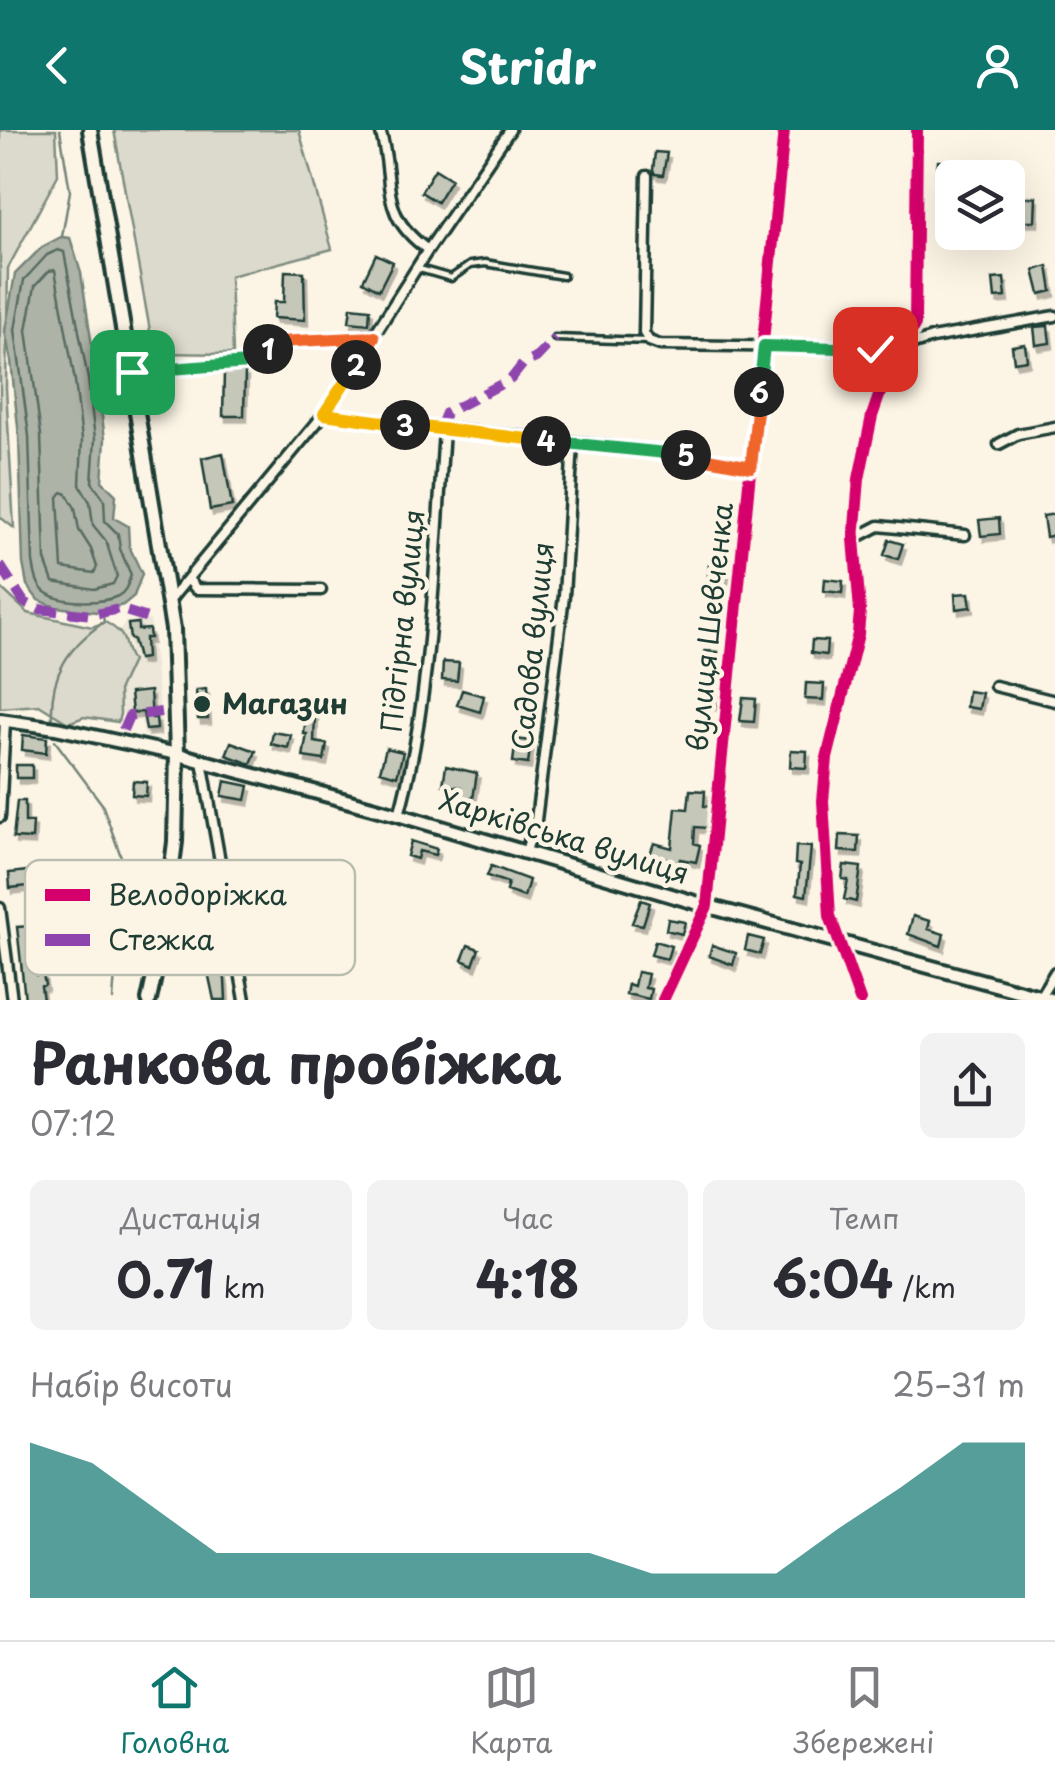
<!DOCTYPE html>
<html lang="uk">
<head>
<meta charset="utf-8">
<style>
	:root { --surface:#fff; --page:#f2f2f3; --text:#2b2b33; --muted:#7c7c81; --line:#e1e1e2; --accent:#0f766e }
	body { margin:0; font-family:"Playpen Sans",sans-serif; background:var(--page); color:var(--text); height:100vh; display:flex; flex-direction:column; font-size:38px; white-space:nowrap }
	* { box-sizing:border-box; margin:0 }
	p { font-size:32px; color:var(--muted) }
	.icon { flex:none; width:55px; height:55px; fill:none; stroke:currentColor; stroke-width:2; stroke-linecap:round; stroke-linejoin:round }
	.map { position:relative; height:870px; overflow:hidden }
	.side { display:flex; flex-direction:column; background:var(--surface); flex:1 }
	.side>* { flex:none }
	.tools { position:absolute; left:935px; top:30px; display:grid; gap:20px }
	.tools a { display:grid; place-items:center; width:90px; height:90px; border-radius:15px; background:var(--surface); box-shadow:0 10px 40px #0002; font-size:50px }
	.pin { position:absolute; display:grid; place-items:center; width:85px; height:85px; color:#fff; margin:-42px; border-radius:20px; box-shadow:0 5px 15px #0006 }
	.km { position:absolute; width:50px; height:50px; margin:-25px; border-radius:50%; background:#222; color:#fff; font-size:28px; line-height:50px; text-align:center }
	.round { display:grid; place-items:center; flex:none; width:105px; height:105px; border-radius:15px; background:var(--page) }
	.headline { display:flex; align-items:center; justify-content:space-between; height:170px; padding:0 30px }
	h1 { font-size:55px; font-weight:700; line-height:75px }
	.figures { display:grid; grid-template-columns:repeat(3,1fr); gap:15px; height:170px; padding:10px 30px }
	.figures div { display:grid; align-content:center; border-radius:15px; background:var(--page); text-align:center }
	.figures b { font-size:50px; font-weight:700 }
	.figures small { font-size:28px; font-weight:400 }
	.figures p { font-size:28px }
	.chart { height:280px; padding:20px 30px }
	.chart p { display:flex; justify-content:space-between }
	.chart svg { width:100%; height:180px; margin-top:10px; fill:var(--accent); opacity:.7 }
	header { display:flex; justify-content:space-between; align-items:center; height:130px; padding:0 30px; background:var(--accent); color:#fff; font-size:45px; font-weight:700 }
	.menu { display:flex; justify-content:space-around; align-items:center; height:140px; border-top:2px solid var(--line); background:var(--surface); font-size:28px; color:var(--muted) }
	.menu a { display:grid; justify-items:center; gap:5px }
	.menu .on { color:var(--accent) }
	.map>svg:first-child { display:block }
</style>
</head>
<body>
<header><svg class="icon" aria-label="back" viewBox="0 0 24 24"><path d="M15 5l-7 7 7 7"/></svg>Stridr<svg class="icon" aria-label="person" viewBox="0 0 24 24"><circle cx="12" cy="8" r="4"/><path d="M4 21q1-7 8-7t8 7"/></svg></header>
<div class="map">
<svg width="1055" height="870" viewBox="0 0 1055 870">
	<defs>
		<filter id="shadow"><feDropShadow dx="3" dy="5.5" stdDeviation="0" flood-color="#0004"/></filter>
	</defs>
	<rect width="100%" height="100%" fill="#fcf5e5"/>
	<filter id="ink" filterUnits="userSpaceOnUse"><feTurbulence type="fractalNoise" baseFrequency=".01" numOctaves="2"/><feDisplacementMap in="SourceGraphic" scale="20" xChannelSelector="R" yChannelSelector="G"/><feConvolveMatrix kernelMatrix="1 2 1 2 8 2 1 2 1" color-interpolation-filters="sRGB"/></filter>
	<g filter="url(#ink)">
		<path fill="#ece7d8" d="M150 490 162 602 144 605 140 585 120 584 119 559 132 530 128 512 120 500 126 492Z"/>
		<path fill="#dcdacc" stroke="#7e8c80" stroke-width="2.5" d="M0 0H56L58 45 8 138 6 258 14 398 0 387Z
			M114 0H299L332 119 230 146 233 224 154 223Z
			M0 457 28 483 92 497 105 492C132 507 120 513 132 531L119 559 120 584 118 592 84 587 68 593 39 575 0 578Z"/>
		<path fill="#aeb3a7" stroke="#758479" stroke-width="2.5" d="M61 107 70 108 81 143 97 248 105 309 102 351 116 365 114 388 128 396 129 416 142 444 134 466 123 475 96 482 56 477 38 470 27 455 23 433 19 306 11 231 5 201 15 144 42 117Z"/>
		<g fill="none" stroke-linecap="round" stroke-linejoin="round">
			<path stroke="#586c62" stroke-width="2.5" d="M58 120 64 122 88 249 95 309 92 352 104 369 105 391 118 404 120 419 131 445C128 453 127 461 118 466 101 474 61 474 45 462 36 455 35 442 33 432L29 306 15 200 24 150 47 125Z
				M55 140 75 251 82 309 80 355 90 372 93 395 106 411 117 446 113 454 94 459 53 452 45 430 41 305 27 200 35 156 49 141Z
				M62 362 67 364 75 378 79 400 91 419 97 437 94 443 62 438 58 367Z"/>
			<path stroke="#758479" stroke-width="2.5" d="M60 0 70 61 62 107
				M52 588C50 544 68 517 104 492L102 480
				M55 611 102 674 123 732 113 870"/>
		</g>
		<path fill="#c5c7b9" stroke="#1f3d34" stroke-width="2.5" filter="url(#shadow)" d="M655 22 667 23 663 45 655 44 653 40Z
			M938 31 961 33 960 48 936 45Z
			M435 39 451 49 437 72 421 62Z
			M1022 67H1036L1035 91H1021Z
			M376 124 393 132 379 160 363 151Z
			M1048 136 1052 161 1040 164 1034 140Z
			M285 141 304 142 305 190 273 188 274 172H284Z
			M1004 148 1006 167 995 168 993 149Z
			M351 177 370 179 369 194 349 192Z
			M1048 196 1050 213 1036 215 1034 197Z
			M1025 214 1027 230 1014 232 1012 216Z
			M224 242H245L244 286H223Z
			M223 323 232 376 210 380 202 328Z
			M1055 384V405L1046 407 1043 386Z
			M999 388 1000 404 981 406 979 390Z
			M889 410 903 414 898 429 884 425Z
			M709 435 727 436 726 448 708 446Z
			M825 449 843 451 842 463 824 461Z
			M969 463 971 477 956 479 955 464Z
			M708 469 721 470 719 502 706 501Z
			M138 493V500L149 499 150 508H145L146 528 138 529 133 509H130L128 494Z
			M812 510 827 511 826 525 811 523Z
			M705 521 718 522 717 540 704 539Z
			M443 532 459 533 457 551 442 550Z
			M806 553 824 554 823 570 805 569Z
			M206 559 208 589H198L196 560Z
			M700 559 716 561 715 575 699 573Z
			M462 560 484 566 480 582 457 575Z
			M150 561 152 588H156L157 599 146 600 143 582 132 583 130 563Z
			M968 561 982 563 979 579 966 577Z
			M743 568 756 569 754 592 740 591Z
			M306 583H315L314 612 327 614 324 630 303 627 307 604H304Z
			M273 602 291 605 288 618 271 614Z
			M23 605 47 608 46 623 22 620Z
			M516 609 531 611 528 634 513 632Z
			M231 612 256 621 251 634 226 625Z
			M386 618 403 622 397 646 380 641Z
			M791 620 807 621 806 638 790 637Z
			M16 635H32V648H16Z
			M446 636 477 643 473 669 460 667 461 657 443 655Z
			M133 651 147 652 146 666 132 665Z
			M225 651 249 656 246 670 222 666Z
			M690 660 705 661 704 676 709 677 707 698 695 697 694 713 700 715 696 732 680 729 679 734 667 732 668 729 650 724 654 713 672 718 676 678 688 679Z
			M17 671H25V692H33L32 709 13 708Z
			M840 705 859 706 858 722 839 721Z
			M411 711 437 719 435 725 419 721 417 729 407 726Z
			M796 716 811 717 806 766 797 764 800 735 795 734Z
			M844 735 861 737 856 772 844 769 848 750 842 749Z
			M491 736 529 750 524 767 506 761 508 753 487 746Z
			M28 741 29 756 10 758 9 743Z
			M641 770 650 773 643 795 632 793Z
			M913 786 930 791 928 799 944 804 941 816 908 804Z
			M668 789 685 792 682 804 666 800Z
			M214 793 225 850 226 870H214L205 828 198 829 196 818 201 817 197 797Z
			M32 796 37 845 43 844 45 855 41 856 43 870H25L24 860 17 797Z
			M748 806 764 810 760 824 745 820Z
			M655 811 671 816 667 829 651 825Z
			M468 815 479 819 473 835 462 830Z
			M712 815 736 823 733 835 709 826Z
			M637 842 648 844 645 858 651 859 649 869 626 864 628 854 634 856Z"/>
		<g fill="none" stroke-linecap="round" stroke-linejoin="round">
			<g stroke="#1f3d34" stroke-width="11">
				<path id="service" d="M416 138 451 148 470 135 485 133 563 146
					M555 208 649 211
					M136 242 248 233 278 212 369 207"/>
			</g>
			<g stroke="#1f3d34" stroke-width="15">
				<path id="minor" d="M380 0C396 51 376 83 428 120
					M647 46 644 203 649 211 660 215 901 218 932 208 1055 186
					M324 284C466 304 610 311 751 337
					M999 314 1018 304 1055 297
					M854 409 879 396 965 405
					M189 450 196 459 321 460
					M170 470 324 284 428 120 510 0
					M995 556 1055 571
					M202 631 245 870
					M399 685C432 566 435 424 444 301
					M0 687 5 591
					M526 721 536 690 564 466 573 313
					M0 778 12 870
					M1039 868 1055 842
					M663 870 707 776 784 0
					M860 870 830 786 823 671 827 628 858 504 860 481 854 409 859 349 872 286 888 240 915 195 917 0"/>
			</g>
			<g stroke="#1f3d34" stroke-width="18">
				<path id="tertiary" d="M0 590 56 598 177 624"/>
			</g>
			<g stroke="#1f3d34" stroke-width="19">
				<path id="secondary" d="M177 624 399 685 707 776 1052 870"/>
			</g>
			<g stroke="#1f3d34" stroke-width="20">
				<path id="trunk" d="M90 0 173 499 177 624 175 712 163 805 149 870"/>
			</g>
			<use href="#service" stroke="#fcf5e5" stroke-width="4"/>
			<use href="#minor" stroke="#fcf5e5" stroke-width="8"/>
			<use href="#tertiary" stroke="#fcf5e5" stroke-width="10"/>
			<use href="#secondary" stroke="#fcf5e5" stroke-width="11"/>
			<use href="#trunk" stroke="#fcf5e5" stroke-width="12"/>
			<path stroke="#8e44ad" stroke-width="10" stroke-dasharray="20 10" stroke-linecap="butt" d="M439 300 446 283 511 249 523 234 536 228 555 208
				M0 435 24 472 39 479 91 485 119 479 151 489
				M123 600 129 586 161 582"/>
			<g stroke="#fcf5e5" stroke-width="19">
				<path id="cycleway" d="M663 870 707 776 784 0
					M860 870 830 786 823 671 827 628 858 504 860 481 854 409 859 349 872 286 888 240 915 195 917 0"/>
			</g>
			<use href="#cycleway" stroke="#d6006c" stroke-width="12"/>
		</g>
	</g>
	<g fill="none" stroke-linecap="round" stroke-linejoin="round" filter="url(#ink)">
		<g stroke="#fff" stroke-width="20">
			<path id="split-1" d="M132 242 248 233 268 219"/>
		</g>
		<g stroke="#fff" stroke-width="20">
			<path id="split-2" d="M268 219 278 212 374 207 356 235"/>
		</g>
		<g stroke="#fff" stroke-width="20">
			<path id="split-3" d="M356 235 324 284 405 295"/>
		</g>
		<g stroke="#fff" stroke-width="20">
			<path id="split-4" d="M405 295 546 311"/>
		</g>
		<g stroke="#fff" stroke-width="20">
			<path id="split-5" d="M546 311 686 325"/>
		</g>
		<g stroke="#fff" stroke-width="20">
			<path id="split-6" d="M686 325 751 337 759 262"/>
		</g>
		<g stroke="#fff" stroke-width="20">
			<path id="split-7" d="M759 262 764 216 875 219"/>
		</g>
		<use href="#split-1" stroke="#22a559" stroke-width="12"/>
		<use href="#split-2" stroke="#f0652b" stroke-width="12"/>
		<use href="#split-3" stroke="#f5b400" stroke-width="12"/>
		<use href="#split-4" stroke="#f5b400" stroke-width="12"/>
		<use href="#split-5" stroke="#22a559" stroke-width="12"/>
		<use href="#split-6" stroke="#f0652b" stroke-width="12"/>
		<use href="#split-7" stroke="#22a559" stroke-width="12"/>
	</g>
	<circle fill="#1f3d34" stroke="#fcf5e5" stroke-width="4" cx="202" cy="574" r="10"/>
	<g text-anchor="middle" stroke-width="9" stroke-linejoin="round" paint-order="stroke">
		<g font-size="28" fill="#1f3d34" stroke="#fcf5e5">
			<text transform="translate(403 491) rotate(-84)" y="10">Підгірна вулиця</text>
			<text transform="translate(710 497) rotate(-84)" y="10">вулиця Шевченка</text>
			<text transform="translate(533 516) rotate(-84)" y="10">Садова вулиця</text>
			<text transform="translate(564 707) rotate(17)" y="10">Харківська вулиця</text>
		</g>
		<g font-size="28" font-weight="bold" fill="#1f3d34" stroke="#fcf5e5" text-anchor="start">
			<text x="222" y="584">Магазин</text>
		</g>
	</g>
	<rect x="25" y="730" width="330" height="115" rx="15" fill="#fcf5e5" stroke="#babeb0" stroke-width="2.5"/>
	<rect x="45" y="759" width="45" height="12" fill="#d6006c"/>
	<rect x="45" y="804" width="45" height="12" fill="#8e44ad"/>
	<g font-size="28" fill="#1f3d34">
		<text x="108" y="775">Велодоріжка</text>
		<text x="108" y="820">Стежка</text>
	</g>
</svg>
<div class="tools">
<a><svg class="icon" aria-label="layers" viewBox="0 0 24 24"><path d="M12 4l9 5-9 5-9-5zM3 14l9 5 9-5"/></svg></a>
</div>
<div class="pin" style="left:132px;top:242px;background:#1e9e55"><svg class="icon" aria-label="arrive" viewBox="0 0 24 24"><path d="M6 21V4h12l-3 4 3 4H6"/></svg></div>
<div class="pin" style="left:875px;top:219px;background:#d93025"><svg class="icon" aria-label="check" viewBox="0 0 24 24"><path d="M5 12l5 5 9-10"/></svg></div>
<b class="km" style="left:268px;top:219px">1</b>
<b class="km" style="left:356px;top:235px">2</b>
<b class="km" style="left:405px;top:295px">3</b>
<b class="km" style="left:546px;top:311px">4</b>
<b class="km" style="left:686px;top:325px">5</b>
<b class="km" style="left:759px;top:262px">6</b>
</div>
<section class="side">
<div class="headline"><div><h1>Ранкова пробіжка</h1><p>07:12</p></div><a class="round"><svg class="icon" aria-label="share" viewBox="0 0 24 24"><path d="M12 15V3M7 8l5-5 5 5M5 13v7h14v-7"/></svg></a></div>
<div class="figures">
<div><p>Дистанція</p><b>0.71<small> km</small></b></div>
<div><p>Час</p><b>4:18</b></div>
<div><p>Темп</p><b>6:04<small> /km</small></b></div>
</div>
<div class="chart"><p><span>Набір висоти</span>25–31 m</p>
<svg viewBox="0 0 160 44" preserveAspectRatio="none"><path d="M0 44V6L10 11L20 22L30 33L40 33L50 33L60 33L70 33L80 33L90 33L100 38L110 38L120 38L130 27L140 17L150 6L160 6V44z"/></svg>
</div>
</section>
<nav class="menu">
<a class="on"><svg class="icon" aria-label="home" viewBox="0 0 24 24"><path d="M3 11l9-7 9 7M6 9v11h12V9"/></svg>Головна</a>
<a><svg class="icon" aria-label="map" viewBox="0 0 24 24"><path d="M3 6l6-2 6 2 6-2v14l-6 2-6-2-6 2zM9 4v14M15 6v14"/></svg>Карта</a>
<a><svg class="icon" aria-label="saved" viewBox="0 0 24 24"><path d="M7 4h10v16l-5-4-5 4z"/></svg>Збережені</a>
</nav>
</body>
</html>
